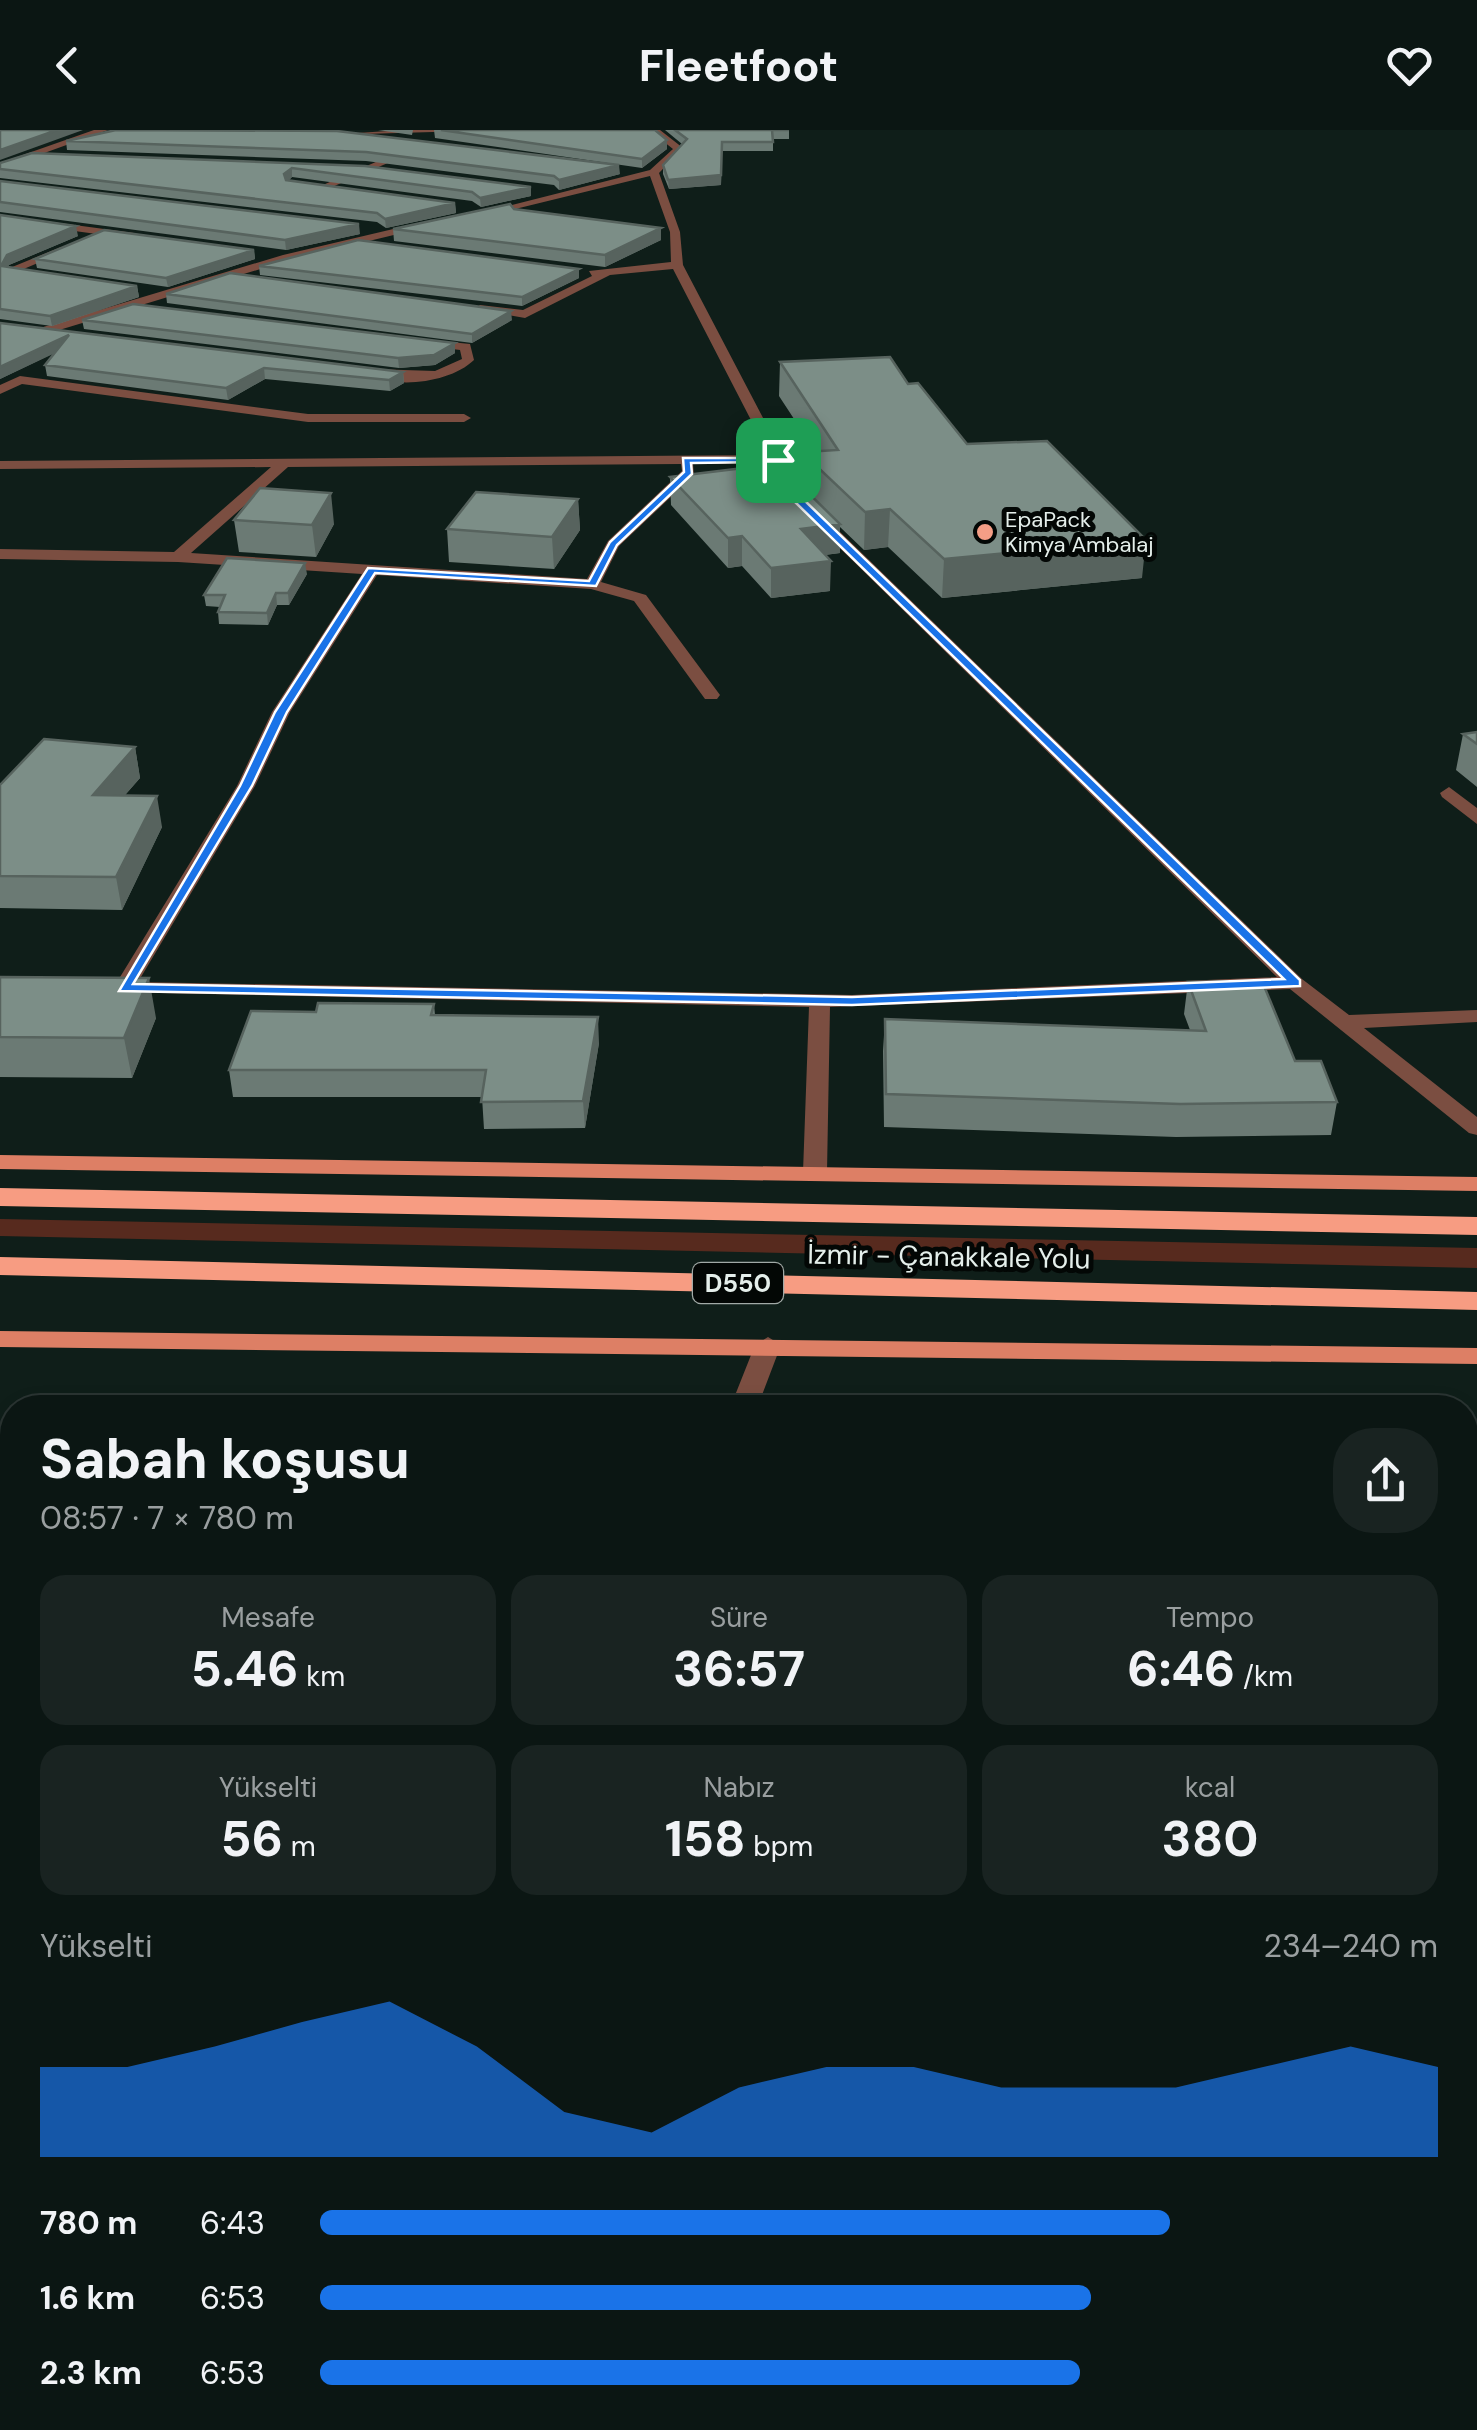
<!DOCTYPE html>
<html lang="tr">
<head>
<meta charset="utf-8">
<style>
	:root { --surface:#0b1613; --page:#192321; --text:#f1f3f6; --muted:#9a9fa0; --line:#2b3533; --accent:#1a73e8 }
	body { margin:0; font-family:"DM Sans",sans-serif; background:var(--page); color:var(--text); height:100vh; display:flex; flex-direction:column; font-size:38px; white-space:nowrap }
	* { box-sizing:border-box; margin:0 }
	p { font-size:32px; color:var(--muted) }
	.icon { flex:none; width:55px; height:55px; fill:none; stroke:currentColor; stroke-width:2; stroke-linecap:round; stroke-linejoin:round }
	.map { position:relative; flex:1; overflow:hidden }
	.side { position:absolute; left:0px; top:1265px; width:1478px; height:1035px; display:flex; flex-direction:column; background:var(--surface); border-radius:40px 40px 0 0; box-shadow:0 5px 15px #0003,0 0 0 2px var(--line) }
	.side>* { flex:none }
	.pin { position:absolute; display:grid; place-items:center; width:85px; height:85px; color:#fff; margin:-42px; border-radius:20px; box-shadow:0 5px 15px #0006 }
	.round { display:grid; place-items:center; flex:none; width:105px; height:105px; border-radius:40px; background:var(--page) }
	.overview { display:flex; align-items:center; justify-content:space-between; height:170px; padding:0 40px }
	h1 { font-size:55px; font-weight:700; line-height:75px }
	.stats { display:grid; grid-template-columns:repeat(3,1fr); gap:15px; height:170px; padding:10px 40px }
	.stats div { display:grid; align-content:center; border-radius:25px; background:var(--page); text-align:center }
	.stats b { font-size:50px; font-weight:700 }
	.stats small { font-size:28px; font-weight:400 }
	.stats p { font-size:28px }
	.chart { height:280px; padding:20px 40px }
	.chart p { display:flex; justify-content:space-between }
	.chart svg { width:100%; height:180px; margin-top:10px; fill:var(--accent); opacity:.7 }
	ul { padding:0 40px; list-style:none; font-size:32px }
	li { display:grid; grid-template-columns:160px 120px 1fr; align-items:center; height:75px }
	li i { height:25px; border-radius:12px; background:var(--accent) }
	header { display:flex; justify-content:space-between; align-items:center; height:130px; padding:0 40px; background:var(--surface); font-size:45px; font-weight:700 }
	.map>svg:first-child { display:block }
</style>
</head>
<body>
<header><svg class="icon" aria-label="back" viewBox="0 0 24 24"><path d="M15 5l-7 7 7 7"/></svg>Fleetfoot<svg class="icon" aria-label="heart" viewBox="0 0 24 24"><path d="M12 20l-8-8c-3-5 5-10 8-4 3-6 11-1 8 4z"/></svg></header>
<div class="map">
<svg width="1477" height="2300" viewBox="0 0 1477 2300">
	<rect width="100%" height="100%" fill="#0f1e19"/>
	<path fill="#572a1e" d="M0 1089 1477 1118V1138L0 1106Z"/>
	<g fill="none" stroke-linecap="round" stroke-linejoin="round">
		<path fill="#7b4e41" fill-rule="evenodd" d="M94 0H108L0 39V33Z
			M403 0H504L327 5Z
			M649 0H660L683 18 659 43 680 102 683 135 805 368 1302 849 1349 885 1477 880V892L1364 898 1477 987V1005L1469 1003 1290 859 830 877 827 1042 815 1049 803 1042 809 877 113 862 109 858 117 852 237 656 272 582 362 444 178 432 0 429V419L174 422 271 337 0 339V331L769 325 673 139 610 145 525 188 474 179 480 175 523 180 592 146 589 141 671 132 670 102 650 46 482 87 477 84 650 40 673 19ZM773 333 794 373 1277 847 852 865 138 852 255 656 290 582 377 445 591 459 634 471 705 569H717L720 565 646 465 601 452 619 416 694 345 693 334ZM681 334 682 341 608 411 587 449 191 423 288 337Z
			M408 18 411 23 325 60 316 58Z
			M0 85 134 103 139 106 134 109 0 91Z
			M423 92 427 97 290 130 0 218V210L283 125Z
			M61 117 71 119 0 149V142Z
			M421 209 470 214 474 230C450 253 394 260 366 243L372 239 435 241 462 229 460 220 421 215Z
			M20 246 308 284H464L471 288 464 292H308L22 254 0 264V255Z
			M1449 657 1477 678V694L1442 667 1440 663Z
			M768 1207 781 1215 757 1278H730L755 1215Z
			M0 1416H12V1436H0Z
			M1465 1464 1477 1465V1487L1465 1486Z
			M12 1647V1719L0 1725V1653Z
			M1465 1989 1477 1990V2022L1465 2021Z
			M0 2007H12V2039L0 2041Z
			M34 2288H76L71 2300H29Z
			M748 2288H788L784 2300H744Z"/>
		<path fill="#dd7f65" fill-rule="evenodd" d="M0 1025 1477 1047V1061L0 1039Z
			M0 1201 1477 1218V1234L0 1217Z"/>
		<path fill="#f79c82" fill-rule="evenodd" d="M0 1058 1477 1087V1105L0 1076Z
			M0 1127 1477 1162V1180L0 1145Z"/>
	</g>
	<path fill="#6b7a74" d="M116 0 620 44 559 60 554 55 366 31 67 20 66 11Z
		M378 0H413L412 5Z
		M434 0H655L667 10V19L642 38 435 8Z
		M665 0H789V9H773V21H722L721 55 669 59 663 44V35L682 14Z
		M0 33 365 36 531 57V66L481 77 472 71 292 47 288 51 455 73 456 83 386 98 377 92 0 48Z
		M0 51 360 104 286 120 0 82Z
		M514 79 661 110 605 137 394 111 393 99Z
		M0 85 78 106 9 135 7 137 137 156 139 167 52 196 0 189V191Z
		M254 120 255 129 168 157 37 138 35 129Z
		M259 136 579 139V148L522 176 260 145Z
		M166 164 512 190 472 213 167 173Z
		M82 190 455 223 435 235 399 238 84 199Z
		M0 193 403 242 404 253 390 261 265 249 228 270 47 246 45 235 54 223 0 249Z
		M780 232 908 254 967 314 1142 448 942 468 888 417 864 420 840 397V423L825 425 830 461 771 468 742 436 728 438 671 375 670 347H792L804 359 805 322 815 321 779 266Z
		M578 369 580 400 554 439 449 432 447 399Z
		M234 390 334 394 316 427 239 422Z
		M307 444 289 475H277L268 495 219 494 218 482 220 477 206 476 204 465Z
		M1477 602V657L1456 640 1463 604Z
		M135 617 140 648 125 665 162 697 122 780 0 778V655Z
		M0 847 156 888 132 948 0 947Z
		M1188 852 1295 931 1337 972 1331 1005 1176 1007 884 997 883 921 885 889 1190 900 1184 884Z
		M434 874 435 885 599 913 585 998 484 999 482 967H233L229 940 316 882Z
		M1167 2288H1225L1226 2297V2300H1169Z"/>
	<path fill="#57635e" d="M57 0H83L0 30V20Z
		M667 10V19L642 38V29Z
		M722 12 721 55 669 59 668 50Z
		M619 35 620 44 559 60V50Z
		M292 38V47L285 54 284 44Z
		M531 57V66L481 77 480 68Z
		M455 73 456 83 386 98 385 89Z
		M359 94 360 104 286 120 285 110Z
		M76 96 78 106 9 135 3 147 1 136 7 125Z
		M661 98V110L605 137V125Z
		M254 120 255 129 168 157 166 148Z
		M579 139V148L522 176V167Z
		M137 156 139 167 52 196 50 186Z
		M511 181 512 190 472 213V204Z
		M69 205 70 216 0 249V237Z
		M455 213V223L435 235 399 238 398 228Z
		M264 238 265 249 228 270 226 258Z
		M403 242 404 253 390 261 389 250Z
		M331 363 334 394 316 427 312 395Z
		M578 369 580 400 554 439 552 407Z
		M890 379 888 417 864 420 865 382Z
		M840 394V423L800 428 801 399Z
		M742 406V436L728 438V408Z
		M1146 410 1142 448 942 468 944 429Z
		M831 431 830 461 771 468V438Z
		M305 433 307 444 289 475 288 463Z
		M276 463 277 475 268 495 267 483Z
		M135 617 140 648 98 696 93 665Z
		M157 666 162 697 122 780 116 747Z
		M149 848 156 888 132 948 124 908Z
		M598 887 599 913 585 998 583 971Z"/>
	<path fill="#7c8e87" stroke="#57635e" stroke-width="2.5" d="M0 0H57L0 20Z
		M116 0 337 1 619 35 559 50 554 46 366 22 66 11Z
		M441 0H655L667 10 642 29Z
		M675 0H789H772L773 12H722L721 45 668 50 663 35 687 9Z
		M32 23 365 36 531 57 480 68 472 62 292 38 284 44 286 50 455 73 385 89 377 83 0 39V33Z
		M0 51 359 94 285 110 0 72Z
		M510 74 514 79 661 98 605 125 393 99Z
		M0 85 76 96 7 125 1 136 137 156 50 186 0 179Z
		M104 100 254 120 166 148 35 129Z
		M358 110 579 139 522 167 259 136Z
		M230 143 511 181 472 204 166 164Z
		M133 174 455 213 434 225 398 228 82 190Z
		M0 193 403 242 389 250 264 238 226 258 45 235 69 205 0 237Z
		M890 227 908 254 918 253 967 314 1047 311 1146 410 944 429 890 379 865 382 809 329 805 322 838 320 780 232Z
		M784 333 792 347 840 394 801 399 831 431 771 438 742 406 728 408 670 347Z
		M260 358 331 363 312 395 234 390Z
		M476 362 578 369 552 407 447 399Z
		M227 428 305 433 288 463H276L267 483 218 482 225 465H204Z
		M1477 602V614L1463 604Z
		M44 609 135 617 93 665 157 666 116 747 0 746V655Z
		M0 847 149 848 124 908 0 907Z
		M1262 851 1295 931H1321L1337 972 1180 974 886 964 885 889 1206 901 1188 852Z
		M318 873 434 874 431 885 598 887 583 971 481 972 486 940H229L251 881 316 882Z
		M819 1275 854 1278H817Z
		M1172 2288H1225L1226 2297 1174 2296Z"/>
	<path fill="#1a73e8" stroke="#fff" stroke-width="2.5" fill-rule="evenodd" d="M683 328H781L803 369 1300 850V856L852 875 119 861 240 656 275 582 368 438 589 451 610 412 684 342ZM774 332 795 372 1284 849 852 867 133 854 252 656 287 582 375 443 596 456 617 415 692 344 691 333Z"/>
	<circle fill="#f49e86" stroke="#030705" stroke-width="4" cx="985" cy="402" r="10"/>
	<g text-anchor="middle" stroke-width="10" stroke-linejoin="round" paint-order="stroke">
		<g font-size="22" fill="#e5efeb" stroke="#030705" text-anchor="start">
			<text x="1005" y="397">EpaPack<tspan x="1005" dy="25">Kimya Ambalaj</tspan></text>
		</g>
		<rect fill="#030705" stroke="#a1a9a6" stroke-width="2.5" x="693" y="1133" width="90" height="40" rx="8"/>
		<g font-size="25" font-weight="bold" fill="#e5efeb">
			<text x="738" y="1162">D550</text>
		</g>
		<g font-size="28" fill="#e5efeb" stroke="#030705">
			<text transform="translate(949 1126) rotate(1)" y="10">İzmir - Çanakkale Yolu</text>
		</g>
	</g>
</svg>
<div class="pin" style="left:778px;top:330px;background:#1e9e55"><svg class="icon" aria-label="arrive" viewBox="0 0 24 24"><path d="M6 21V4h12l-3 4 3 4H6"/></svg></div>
<section class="side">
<div class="overview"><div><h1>Sabah koşusu</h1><p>08:57 · 7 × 780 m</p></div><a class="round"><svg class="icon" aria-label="share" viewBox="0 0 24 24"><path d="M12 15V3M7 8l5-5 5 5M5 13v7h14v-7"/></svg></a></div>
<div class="stats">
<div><p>Mesafe</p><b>5.46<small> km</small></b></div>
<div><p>Süre</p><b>36:57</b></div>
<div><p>Tempo</p><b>6:46<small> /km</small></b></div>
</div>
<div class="stats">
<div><p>Yükselti</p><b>56<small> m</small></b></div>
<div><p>Nabız</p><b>158<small> bpm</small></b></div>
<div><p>kcal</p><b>380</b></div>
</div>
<div class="chart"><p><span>Yükselti</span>234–240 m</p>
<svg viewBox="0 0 160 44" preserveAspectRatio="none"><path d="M0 44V22L10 22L20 17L30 11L40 6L50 17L60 33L70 38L80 27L90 22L100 22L110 27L120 27L130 27L140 22L150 17L160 22V44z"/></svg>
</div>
<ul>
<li><b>780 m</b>6:43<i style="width:76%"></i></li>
<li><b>1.6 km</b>6:53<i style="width:69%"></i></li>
<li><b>2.3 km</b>6:53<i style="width:68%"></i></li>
</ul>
</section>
</div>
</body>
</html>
